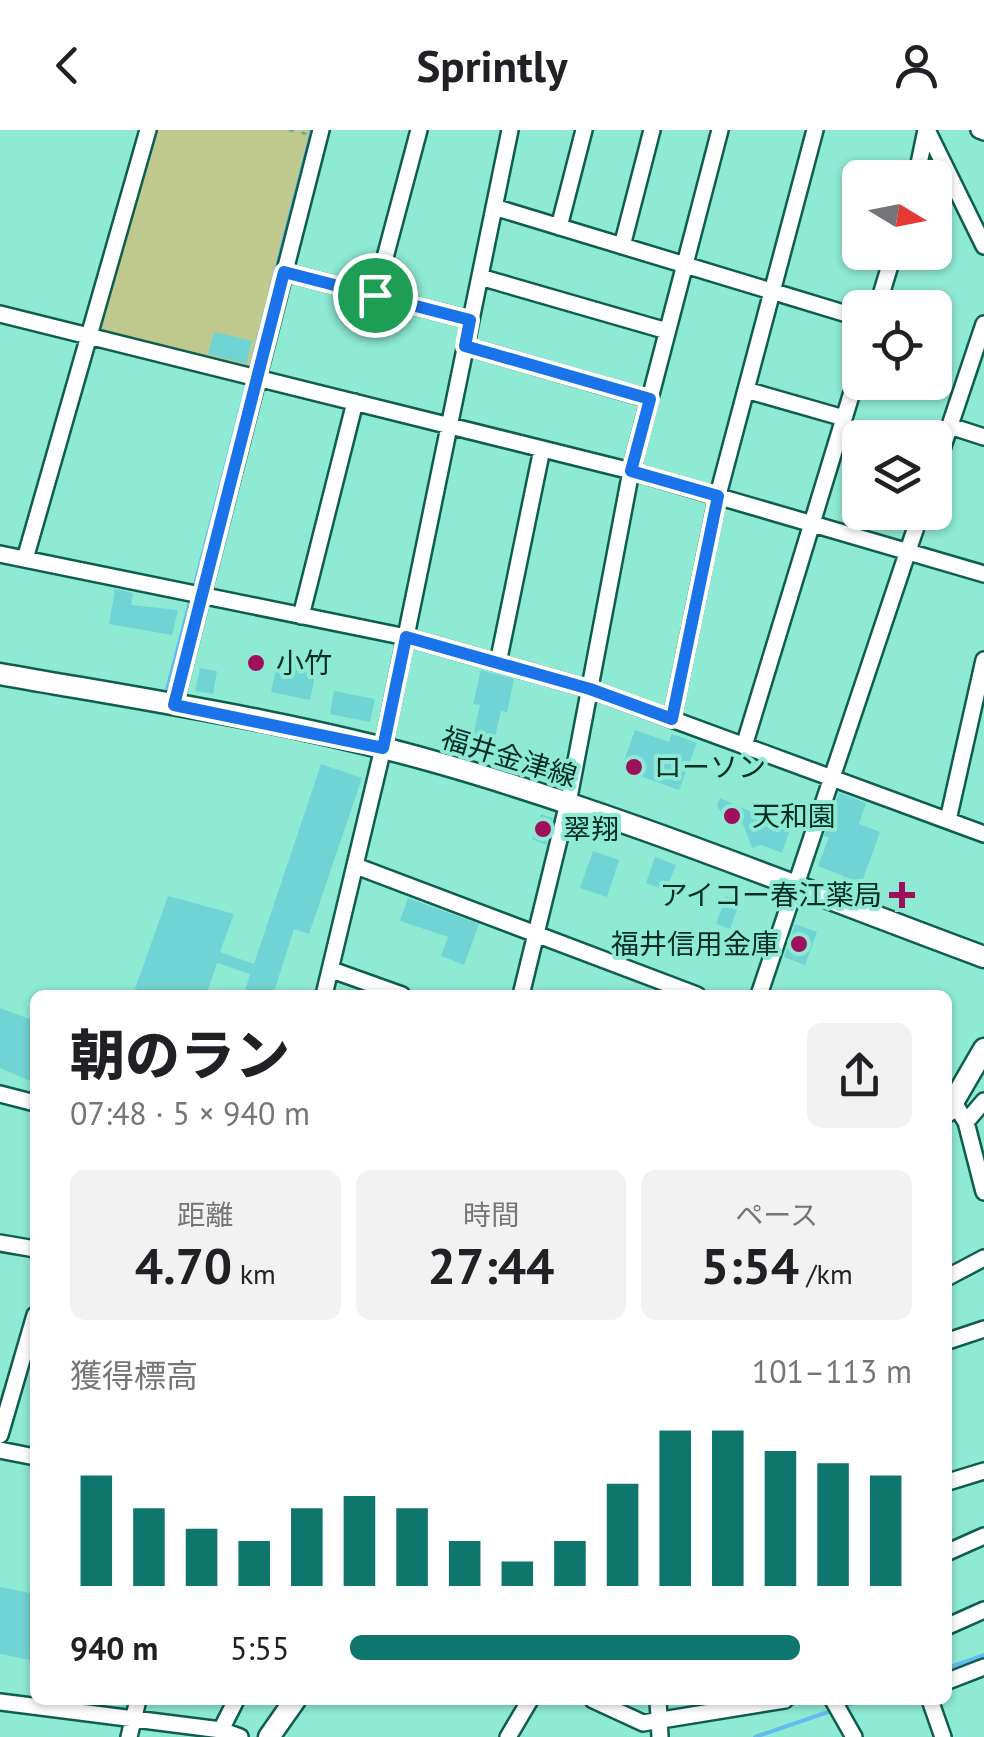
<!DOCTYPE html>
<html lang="ja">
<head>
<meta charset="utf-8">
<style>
	:root { --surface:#fff; --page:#f2f2f2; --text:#202124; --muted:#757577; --accent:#0f766e }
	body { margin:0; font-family:"PT Sans","Noto Sans JP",sans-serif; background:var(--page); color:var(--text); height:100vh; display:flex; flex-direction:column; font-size:38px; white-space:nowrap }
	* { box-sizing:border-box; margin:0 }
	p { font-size:32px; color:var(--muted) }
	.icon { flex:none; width:55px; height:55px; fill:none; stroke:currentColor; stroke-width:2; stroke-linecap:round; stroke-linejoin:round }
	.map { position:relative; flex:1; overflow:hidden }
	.details { position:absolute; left:30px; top:860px; width:922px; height:715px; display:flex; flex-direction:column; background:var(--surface); border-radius:15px; box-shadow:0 2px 8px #0004 }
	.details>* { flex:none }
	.needle { width:65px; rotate:100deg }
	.fabs { position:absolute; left:842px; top:30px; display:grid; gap:20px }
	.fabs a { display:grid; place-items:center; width:110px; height:110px; border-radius:15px; background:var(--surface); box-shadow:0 2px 8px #0004; font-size:50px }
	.pin { position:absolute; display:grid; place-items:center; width:85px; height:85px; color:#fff; margin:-42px; border:5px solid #fff; border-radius:50%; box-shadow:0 2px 10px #0007 }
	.round { display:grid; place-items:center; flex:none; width:105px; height:105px; border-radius:15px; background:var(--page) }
	.head { display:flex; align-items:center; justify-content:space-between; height:170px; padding:0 40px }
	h1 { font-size:55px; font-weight:800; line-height:75px }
	.metrics { display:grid; grid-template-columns:repeat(3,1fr); gap:15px; height:170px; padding:10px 40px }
	.metrics div { display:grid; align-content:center; border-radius:15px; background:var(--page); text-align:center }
	.metrics b { font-size:50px; font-weight:800 }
	.metrics small { font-size:28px; font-weight:400 }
	.metrics p { font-size:28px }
	.chart { height:280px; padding:20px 40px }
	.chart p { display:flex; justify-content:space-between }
	.chart svg { width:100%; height:180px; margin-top:10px; stroke:var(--accent); stroke-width:6 }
	ul { padding:0 40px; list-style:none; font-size:32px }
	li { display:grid; grid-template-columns:160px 120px 1fr; align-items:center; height:75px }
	li i { height:25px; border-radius:12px; background:var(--accent) }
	header { display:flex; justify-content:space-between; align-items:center; height:130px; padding:0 40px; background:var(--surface); font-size:45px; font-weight:800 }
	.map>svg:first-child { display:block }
</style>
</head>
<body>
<header><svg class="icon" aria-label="back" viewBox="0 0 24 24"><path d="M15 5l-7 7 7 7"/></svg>Sprintly<svg class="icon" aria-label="person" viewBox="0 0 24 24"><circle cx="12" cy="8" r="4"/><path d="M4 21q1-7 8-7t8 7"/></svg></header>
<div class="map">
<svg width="984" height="1607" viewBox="0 0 984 1607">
	<rect width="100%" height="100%" fill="#8eead3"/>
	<path fill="#bfc98e" d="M148 0H321L256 247 90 205Z"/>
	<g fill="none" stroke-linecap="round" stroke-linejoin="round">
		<path stroke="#63bbee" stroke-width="4" d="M250 241 312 0
			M194 458 248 250
			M167 560 191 468
			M948 1538 984 1525
			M840 1578 862 1570
			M755 1607 831 1581"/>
	</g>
	<path fill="#70d4d5" d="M214 202 252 211 246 234 208 224Z
		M115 459 133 463 131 475 178 480 172 505 109 494Z
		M278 529 317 537 310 570 271 562Z
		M200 538 217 541 213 564 195 561Z
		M481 540 514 549 507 582 501 581 492 619 471 614 480 575 473 574Z
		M334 561 375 569 370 592 330 584Z
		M635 600 669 612 672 604 697 613 679 660 621 639Z
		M321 634 362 648 309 804 294 799 273 865H244L250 844 217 833 206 865H133L168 766 234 784 220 822 254 834Z
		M839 663 866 673 859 694 880 702 859 760 841 753 844 746 818 736 829 707 824 706Z
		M720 668 790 699 782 723 761 715 752 718 743 694 726 690 717 676Z
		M541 684 553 688 546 715 532 709Z
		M593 721 619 730 607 767 580 758Z
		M655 727 676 735 666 760 646 753Z
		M726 766 740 771 730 799 716 794Z
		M408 768 479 794 464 835 441 826 448 807 400 791Z
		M795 794 817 802 805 835 784 827Z
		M0 878 35 891V953L0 938Z
		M0 1457 35 1464V1531L0 1524Z"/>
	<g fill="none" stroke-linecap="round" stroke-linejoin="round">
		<g stroke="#0f5d4e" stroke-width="20">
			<path id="minor" d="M927 0 984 116
				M979 0 984 2
				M916 48 926 0
				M494 77 860 188
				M559 97 584 0
				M622 116 652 0
				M284 142 470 190
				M480 147 667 201
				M375 165 419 0
				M877 178 894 122
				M0 184 631 341 984 444
				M465 216 649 269
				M746 260 844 288
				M950 296 984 307
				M935 340 984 194
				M0 424 406 507 590 559 984 704
				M25 429 148 0
				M301 486 355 272
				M498 533 542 319
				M174 575 321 0
				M672 589 718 365 815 0
				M744 616 860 236
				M948 690 984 530
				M356 736 697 865
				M332 840 402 865
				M324 865 383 618 510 0
				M521 865 568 673 631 341 720 0
				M759 865 921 382
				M0 964 35 973
				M953 971 966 992 984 1062
				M966 992 984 971
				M0 1113 35 1119
				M948 1147 984 1128
				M948 1211 984 1199
				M0 1305 35 1185
				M0 1320 35 1327
				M948 1352 984 1341
				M948 1422 984 1406
				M948 1496 984 1480
				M948 1551 984 1537
				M593 1570 643 1593 785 1570
				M658 1570 660 1607
				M833 1570 854 1607
				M930 1570 943 1607
				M0 1572 221 1600 240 1607
				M221 1600 236 1570
				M129 1607 138 1570
				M508 1607 530 1570"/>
		</g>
		<g stroke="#0f5d4e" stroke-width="25">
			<path id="major" d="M0 544C147 570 296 592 439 633 624 686 803 760 984 827
				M948 981 984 919
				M269 1607 295 1570"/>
		</g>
		<path stroke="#5faa98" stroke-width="2.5" stroke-dasharray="5 8" stroke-linecap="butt" d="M289 0 307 4
			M857 292 908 308"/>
		<use href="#minor" stroke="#fff" stroke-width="15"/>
		<use href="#major" stroke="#fff" stroke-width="20"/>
	</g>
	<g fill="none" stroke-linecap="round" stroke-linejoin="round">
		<g stroke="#fff" stroke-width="20">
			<path id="route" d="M284 142 470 190 465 216 650 269 631 341 718 366 672 589 590 559 406 507 383 618 174 575Z"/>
		</g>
		<use href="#route" stroke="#1a73e8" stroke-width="12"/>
	</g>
	<g fill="#9e105c" stroke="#8eead3" stroke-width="4">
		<circle cx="256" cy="533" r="10"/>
		<circle cx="634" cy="637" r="10"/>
		<circle cx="732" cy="686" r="10"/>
		<circle cx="543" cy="699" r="10"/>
		<path d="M897 750h10v10h10v10h-10v10h-10v-10h-10v-10h10z"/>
		<circle cx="799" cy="814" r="10"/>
	</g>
	<g text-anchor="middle" stroke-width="8" stroke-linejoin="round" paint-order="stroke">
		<g font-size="28" fill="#032d25" stroke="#8eead3" text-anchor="start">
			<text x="276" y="543">小竹</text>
			<text x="654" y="647">ローソン</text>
			<text x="752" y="696">天和園</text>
			<text x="563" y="709">翠翔</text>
			<text x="882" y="775" text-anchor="end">アイコー春江薬局</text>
			<text x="779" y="824" text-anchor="end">福井信用金庫</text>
		</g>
		<g font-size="28" fill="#032d25" stroke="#8eead3">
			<text transform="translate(509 627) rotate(17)" y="10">福井金津線</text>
		</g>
	</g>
</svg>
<div class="fabs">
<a><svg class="needle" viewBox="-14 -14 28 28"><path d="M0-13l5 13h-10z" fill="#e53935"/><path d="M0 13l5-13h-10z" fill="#757577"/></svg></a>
<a><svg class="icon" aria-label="locate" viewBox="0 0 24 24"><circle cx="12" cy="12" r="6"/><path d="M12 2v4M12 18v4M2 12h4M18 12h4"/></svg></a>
<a><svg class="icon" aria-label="layers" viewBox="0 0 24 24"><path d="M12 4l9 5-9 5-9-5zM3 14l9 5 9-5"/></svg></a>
</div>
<div class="pin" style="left:375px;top:165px;background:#1e9e55"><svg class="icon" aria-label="arrive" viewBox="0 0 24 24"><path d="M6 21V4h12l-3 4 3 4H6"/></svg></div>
<section class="details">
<div class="head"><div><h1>朝のラン</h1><p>07:48 · 5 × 940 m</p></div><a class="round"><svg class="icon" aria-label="share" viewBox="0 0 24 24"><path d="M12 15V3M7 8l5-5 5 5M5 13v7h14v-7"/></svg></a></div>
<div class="metrics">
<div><p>距離</p><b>4.70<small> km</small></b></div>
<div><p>時間</p><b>27:44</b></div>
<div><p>ペース</p><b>5:54<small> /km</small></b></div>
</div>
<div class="chart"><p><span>獲得標高</span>101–113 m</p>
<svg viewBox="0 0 160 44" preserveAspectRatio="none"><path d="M5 44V17M15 44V25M25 44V30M35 44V33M45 44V25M55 44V22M65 44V25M75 44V33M85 44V38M95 44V33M105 44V19M115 44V6M125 44V6M135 44V11M145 44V14M155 44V17"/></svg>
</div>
<ul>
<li><b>940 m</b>5:55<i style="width:80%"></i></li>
</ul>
</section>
</div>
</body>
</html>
